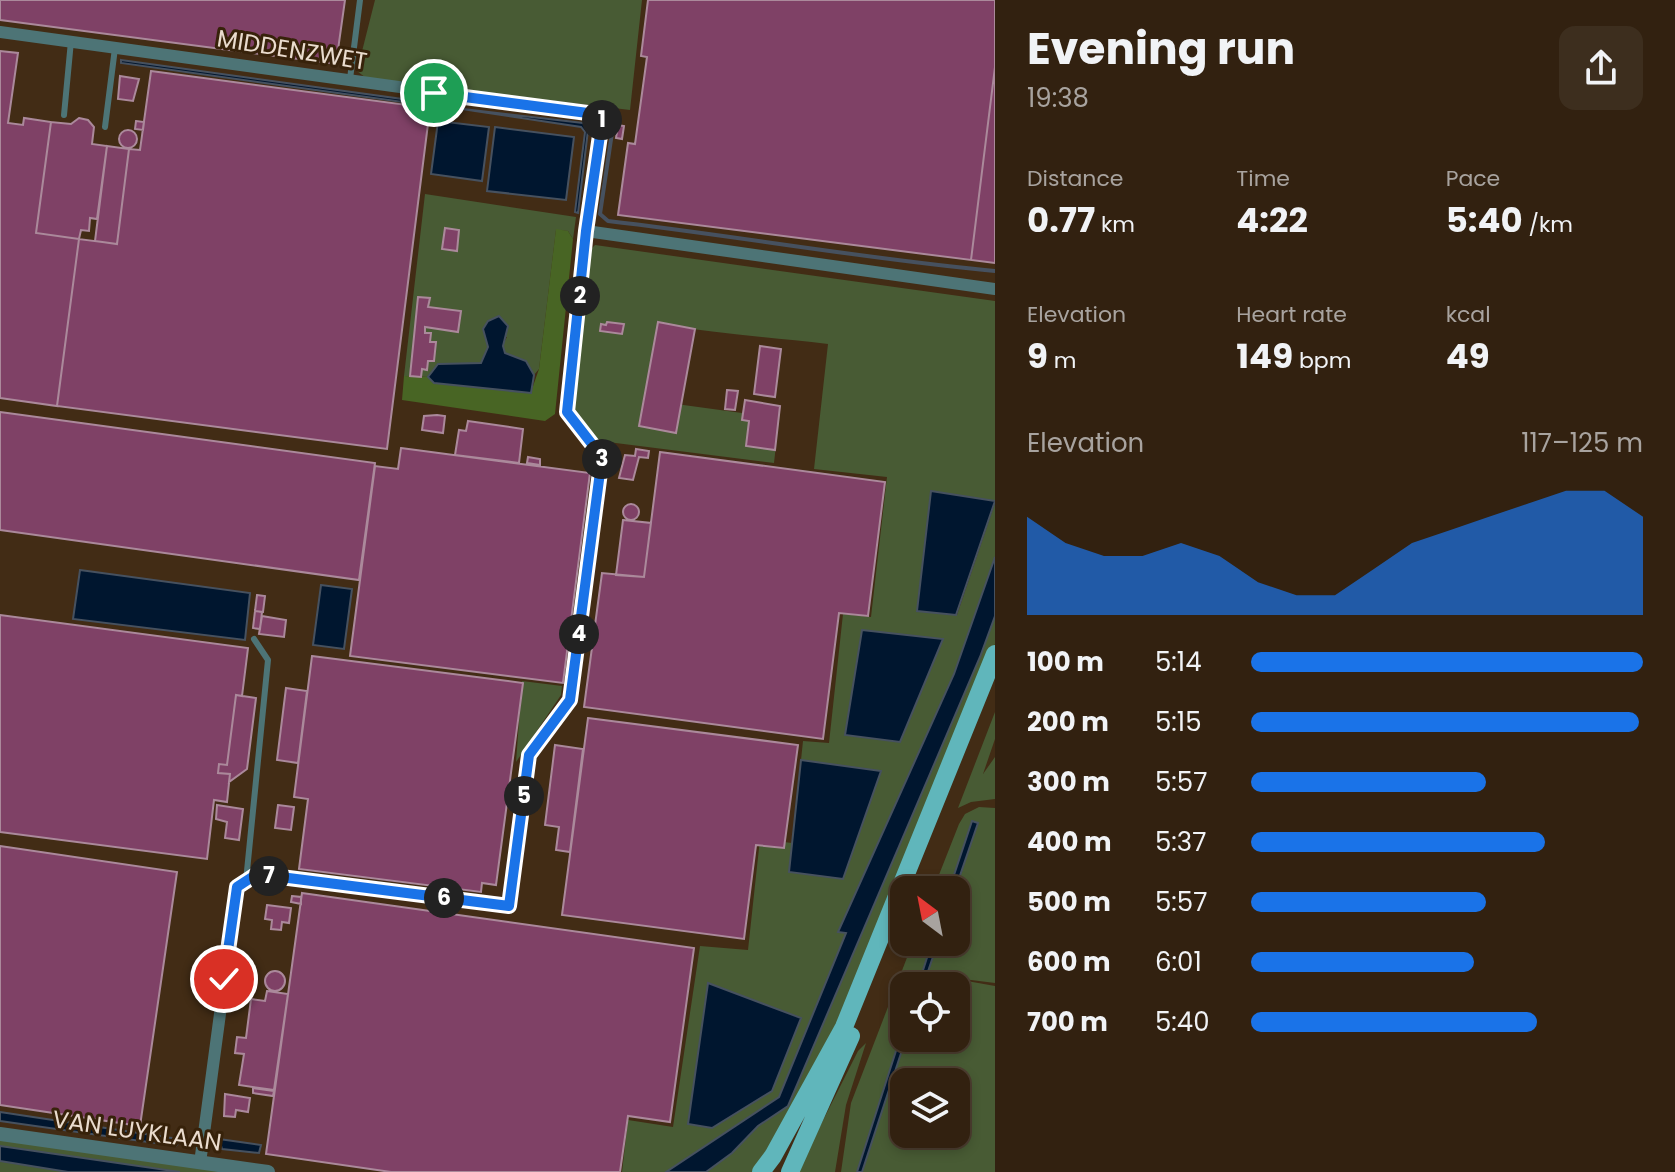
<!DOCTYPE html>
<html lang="en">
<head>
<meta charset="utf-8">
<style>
	:root { --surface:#322110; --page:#3d2e1e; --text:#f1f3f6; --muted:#a8a39f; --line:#4d3e30; --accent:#1a73e8 }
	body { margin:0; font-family:Poppins,sans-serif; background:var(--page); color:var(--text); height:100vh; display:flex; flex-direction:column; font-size:30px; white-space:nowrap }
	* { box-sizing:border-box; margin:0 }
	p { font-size:26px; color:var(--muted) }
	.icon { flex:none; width:44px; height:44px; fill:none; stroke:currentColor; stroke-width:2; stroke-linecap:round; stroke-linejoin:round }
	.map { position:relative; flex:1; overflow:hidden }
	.drawer { display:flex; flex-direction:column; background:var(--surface); width:680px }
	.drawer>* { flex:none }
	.needle { width:52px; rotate:328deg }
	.buttons { position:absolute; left:890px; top:876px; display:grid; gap:16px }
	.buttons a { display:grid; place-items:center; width:80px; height:80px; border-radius:16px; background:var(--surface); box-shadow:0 4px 12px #0003,0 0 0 2px var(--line); font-size:40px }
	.pin { position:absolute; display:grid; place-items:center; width:68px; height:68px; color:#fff; margin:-34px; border:4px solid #fff; border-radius:50%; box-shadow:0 2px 8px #0007 }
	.km { position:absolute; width:40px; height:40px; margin:-20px; border-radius:50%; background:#222; color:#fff; font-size:22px; line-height:40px; text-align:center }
	.round { display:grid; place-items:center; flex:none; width:84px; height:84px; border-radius:16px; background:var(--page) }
	.summary { display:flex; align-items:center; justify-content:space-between; height:136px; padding:0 32px }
	h1 { font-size:44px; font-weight:700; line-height:60px }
	.figures { display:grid; grid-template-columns:repeat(3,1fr); gap:12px; height:136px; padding:8px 32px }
	.figures div { display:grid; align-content:center }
	.figures b { font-size:34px; font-weight:700 }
	.figures small { font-size:22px; font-weight:400 }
	.figures p { font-size:22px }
	.chart { height:224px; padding:16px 32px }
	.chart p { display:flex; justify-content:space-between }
	.chart svg { width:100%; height:144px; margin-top:8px; fill:var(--accent); opacity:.7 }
	ul { padding:0 32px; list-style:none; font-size:26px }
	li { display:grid; grid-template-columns:128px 96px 1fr; align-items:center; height:60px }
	li i { height:20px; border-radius:10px; background:var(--accent) }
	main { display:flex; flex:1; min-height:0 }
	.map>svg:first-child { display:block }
</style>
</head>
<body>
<main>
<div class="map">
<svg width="995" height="1172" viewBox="0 0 995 1172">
	<rect width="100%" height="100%" fill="#422c15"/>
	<path fill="#485b34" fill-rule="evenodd" d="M375 0H642L630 110 366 78 357 71Z
		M425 194 576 217 573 239 568 231 556 230 539 369 534 375 526 361 505 354 502 346 507 337H487L488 347 481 363 429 377 404 376Z
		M595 245 995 301V501L931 491 957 615 995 503V557L954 674 839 932 847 933 779 1097 666 1172H622L628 1120 673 1127 700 946 748 950 760 839 792 843 789 872 880 771 801 760 803 741 829 743 843 614 871 617 887 477 814 469 828 344C772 337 716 334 661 324L647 400 779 418 774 463 592 440 571 413 589 251Z
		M995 616V644L850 1009 754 1172H706L732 1153 758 1126 788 1106Z
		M522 681 562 686 561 695 516 762Z
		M995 712V739L983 774 995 757V799L971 802 958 808Z
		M979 807 995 808V983L939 976 995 986V1172H862L906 1038H956V986H923L938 942H956L955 890 977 823 972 821 949 890H933L959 824 965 814ZM904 1082H956V1134H904Z
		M913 942H932L918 986H904V1026L857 1172H841L851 1103Z
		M866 1043 846 1105 835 1172H797L858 1051Z
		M0 1132 224 1172H0Z"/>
	<path fill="#486524" d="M556 229 568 231 573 239 555 414 545 421 402 400 404 376 429 377 434 383 531 392 539 369Z"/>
	<path fill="#00162f" stroke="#46515f" stroke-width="2" d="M121 60 431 103 432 106 121 63Z
		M455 108 583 123 588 130 578 213 575 212 585 132 581 127Z
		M438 121 489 127 482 181 431 174Z
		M495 127 574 137 566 200 487 191Z
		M499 316 508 326 503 346 505 353 526 361 534 375 531 393 434 383 428 377 438 364 481 363 488 347 483 329 488 321Z
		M931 491 995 501 956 615 917 611Z
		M995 557V616L980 657 788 1106 758 1126 732 1153 706 1172H666L779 1097 846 933 838 932 954 674Z
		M80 570 250 593 245 640 73 619Z
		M321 585 352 589 344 649 313 645Z
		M862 630 943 639 900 742 845 735Z
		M801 760 881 771 843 879 789 872Z
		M972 821 978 823 955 890H949Z
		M932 942H938L923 986H918Z
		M708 983 801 1018 772 1091 712 1128 688 1124Z
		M904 1026 906 1038 862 1172H857Z
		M0 1112 178 1139 180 1141 176 1146 0 1121Z
		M219 1139 261 1145 259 1153 222 1149Z
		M0 1146 180 1172H68L0 1161Z"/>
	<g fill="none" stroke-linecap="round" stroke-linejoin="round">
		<path stroke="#46515f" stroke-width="4" d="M432 104 455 109
			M613 126 600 214 608 221C738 236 865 259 995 271"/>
	</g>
	<path fill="#7f4166" stroke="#ab899b" stroke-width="2" d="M0 0H345L336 64 0 20Z
		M648 0H995V67L971 260 618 215 628 143 635 144 647 57 641 56Z
		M0 51 18 53 8 123 23 125 24 118 51 122 36 233 79 239 57 406 0 398Z
		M995 67V263L971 260Z
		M151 71 430 108 387 449 57 406 79 239 117 244 129 149 140 150Z
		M120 76 139 79 133 101 118 99Z
		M79 118 88 120 94 127 92 144 107 146 97 219 90 218 89 231 81 230 79 239 36 233 51 122 71 124Z
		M136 121 144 122 143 130 135 129Z
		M618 125 624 126 622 139 616 138Z
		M119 139a9 9 0 1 1 18 0a9 9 0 1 1-18 0Z
		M107 146 129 149 117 244 95 241Z
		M445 228 459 230 457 251 442 249Z
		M418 297 430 298 428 307 461 311 458 332 425 327V333H431L430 342H436L434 361H428L427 370 422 369 421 377 410 376Z
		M607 322 624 324 622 334 600 331 601 324 606 325Z
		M658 322 695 329 676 433 639 426Z
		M760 346 781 349 775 397 754 394Z
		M727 390 738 391 735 410 725 409Z
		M745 400 780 406 775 450 746 446 749 421 742 420Z
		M0 412 375 463 359 580 0 530Z
		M437 415 445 416 443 433 422 430 424 416Z
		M468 421 523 429 519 463 455 455 459 430 466 431Z
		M401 448 590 473 563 683 350 656 375 466 398 469Z
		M636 449 649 451 648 458 639 457 633 480 619 478 625 455 635 456Z
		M660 452 885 482 868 616 839 613 823 739 584 707 602 573 644 577Z
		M528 457 540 459V465L527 463Z
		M623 512a8 8 0 1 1 16 0a8 8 0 1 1-16 0Z
		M623 520 651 523 644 577 616 575Z
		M257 595 265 596 263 612 255 611Z
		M255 611 262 612 260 629 253 628Z
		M0 615 248 648 242 696 236 695 227 765 219 764 218 773 230 774 227 802 214 800 207 859 0 832Z
		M262 616 286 620 284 637 259 634Z
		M312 656 523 683 496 885 482 883 481 892 299 869 308 799 294 797Z
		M286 688 307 691 298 763 277 760Z
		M236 695 256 698 247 769 229 782 230 774 218 773 219 764 227 765Z
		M588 718 798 745 784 848 756 845 744 939 562 915Z
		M555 745 583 749 570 852 556 850 559 827 545 825Z
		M217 805 243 809 239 840 225 838 227 822 216 819Z
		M278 805 294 807 291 830 275 828Z
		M0 846 177 872 140 1126 0 1105Z
		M302 893 694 948 670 1122 628 1116 620 1172H391L266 1154Z
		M292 896 301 897V904L291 902Z
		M267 905 291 908 289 923 282 922 281 930 271 929 272 920 265 919Z
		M265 981a10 10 0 1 1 20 0a10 10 0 1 1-20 0Z
		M267 991 288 994 274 1090 239 1085 244 1054 235 1053 237 1037 246 1038 251 999 265 1001Z
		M253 1088 274 1091 273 1096 253 1093Z
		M225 1094 250 1098 248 1112 236 1110 235 1117 224 1116Z"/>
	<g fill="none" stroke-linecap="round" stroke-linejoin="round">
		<path stroke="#4d7476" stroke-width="6" d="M350 79 360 0
			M64 115 71 41
			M105 127 115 48
			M246 881 268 660 254 639"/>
		<path stroke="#4d7476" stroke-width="12" d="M0 32 603 115 586 231 567 412 602 457 570 700 529 755 509 906 257 874 237 887 200 1163
			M586 231 995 289"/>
		<path stroke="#4d7476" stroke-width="14" d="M0 1134 268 1172"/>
		<path stroke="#60b6bb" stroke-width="18" d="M761 1172 773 1156 844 1027 995 654
			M790 1172 851 1036"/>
	</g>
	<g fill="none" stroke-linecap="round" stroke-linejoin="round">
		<g stroke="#fff" stroke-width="16">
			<path id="route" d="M224 979 237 887 257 874 509 906 529 755 570 700 602 457 567 412 586 231 603 115 434 93"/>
		</g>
		<use href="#route" stroke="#1a73e8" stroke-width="10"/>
	</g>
	<g text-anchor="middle" stroke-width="6" stroke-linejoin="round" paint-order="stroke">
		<g font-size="24" fill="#eadcce" stroke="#37220a">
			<text transform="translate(292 50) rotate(9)" y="8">MIDDENZWET</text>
			<text transform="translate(137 1131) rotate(8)" y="8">VAN LUYKLAAN</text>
		</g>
	</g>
</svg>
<div class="buttons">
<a><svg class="needle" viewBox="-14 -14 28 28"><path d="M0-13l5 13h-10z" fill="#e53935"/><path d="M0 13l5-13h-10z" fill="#a8a39f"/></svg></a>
<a><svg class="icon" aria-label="locate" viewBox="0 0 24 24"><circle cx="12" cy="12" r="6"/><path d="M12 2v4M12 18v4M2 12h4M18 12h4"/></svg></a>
<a><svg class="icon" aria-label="layers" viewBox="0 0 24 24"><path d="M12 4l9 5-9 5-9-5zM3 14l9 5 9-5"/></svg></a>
</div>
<div class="pin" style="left:434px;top:93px;background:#1e9e55"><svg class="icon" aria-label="arrive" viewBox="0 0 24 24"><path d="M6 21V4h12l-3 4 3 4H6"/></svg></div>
<div class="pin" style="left:224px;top:979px;background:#d93025"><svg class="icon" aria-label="check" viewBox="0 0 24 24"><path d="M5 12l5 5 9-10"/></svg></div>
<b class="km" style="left:602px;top:120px">1</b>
<b class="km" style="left:580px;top:296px">2</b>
<b class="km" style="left:602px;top:459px">3</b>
<b class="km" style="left:579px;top:634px">4</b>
<b class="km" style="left:524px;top:796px">5</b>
<b class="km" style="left:444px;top:898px">6</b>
<b class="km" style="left:269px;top:876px">7</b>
</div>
<section class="drawer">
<div class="summary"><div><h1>Evening run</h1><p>19:38</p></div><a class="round"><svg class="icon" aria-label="share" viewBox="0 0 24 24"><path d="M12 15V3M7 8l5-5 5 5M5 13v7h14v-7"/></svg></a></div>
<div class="figures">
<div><p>Distance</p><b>0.77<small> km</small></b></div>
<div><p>Time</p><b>4:22</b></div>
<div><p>Pace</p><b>5:40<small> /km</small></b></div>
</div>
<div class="figures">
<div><p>Elevation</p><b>9<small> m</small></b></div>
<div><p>Heart rate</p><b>149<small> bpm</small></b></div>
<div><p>kcal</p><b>49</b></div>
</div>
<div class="chart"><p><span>Elevation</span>117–125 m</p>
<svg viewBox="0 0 160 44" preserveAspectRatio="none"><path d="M0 44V14L10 22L20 26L30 26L40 22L50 26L60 34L70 38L80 38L90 30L100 22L110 18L120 14L130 10L140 6L150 6L160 14V44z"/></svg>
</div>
<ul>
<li><b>100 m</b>5:14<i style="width:100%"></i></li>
<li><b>200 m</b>5:15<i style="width:99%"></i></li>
<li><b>300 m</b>5:57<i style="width:60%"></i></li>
<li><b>400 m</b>5:37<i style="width:75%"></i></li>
<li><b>500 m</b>5:57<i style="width:60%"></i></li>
<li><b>600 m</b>6:01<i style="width:57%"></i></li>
<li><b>700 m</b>5:40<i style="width:73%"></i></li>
</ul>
</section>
</main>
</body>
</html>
